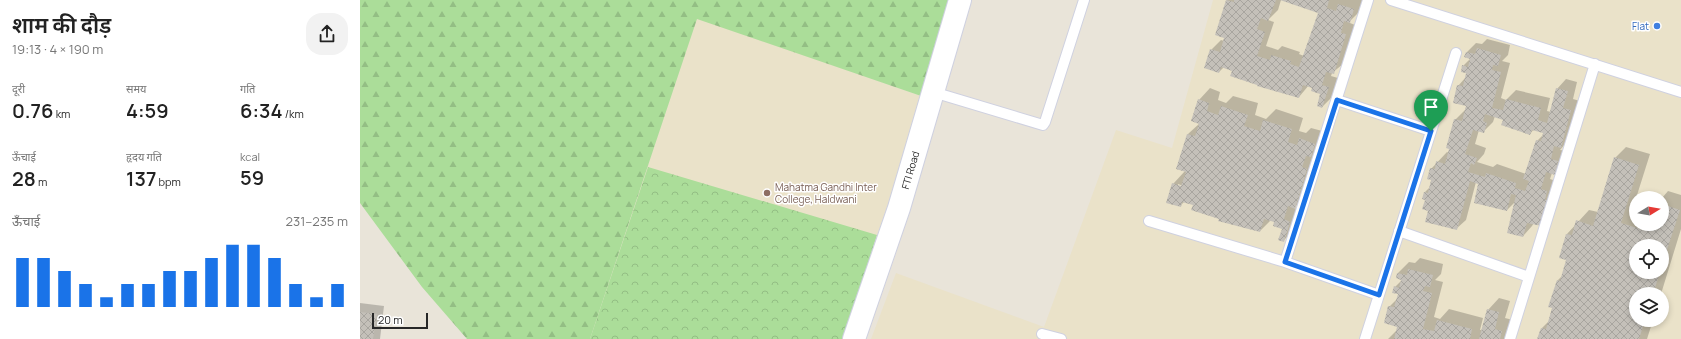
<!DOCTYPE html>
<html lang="hi">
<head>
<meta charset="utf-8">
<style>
	:root { --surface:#fff; --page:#f2f2f2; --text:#222; --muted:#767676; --accent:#1a73e8 }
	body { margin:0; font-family:Manrope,"Noto Sans Devanagari",sans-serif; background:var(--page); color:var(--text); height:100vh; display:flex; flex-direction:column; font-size:15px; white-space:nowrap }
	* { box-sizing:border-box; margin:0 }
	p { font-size:13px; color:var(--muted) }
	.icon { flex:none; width:22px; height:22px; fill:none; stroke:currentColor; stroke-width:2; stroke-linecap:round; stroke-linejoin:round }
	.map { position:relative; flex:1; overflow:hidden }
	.panel { display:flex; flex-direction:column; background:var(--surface); width:360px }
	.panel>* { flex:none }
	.needle { width:26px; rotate:79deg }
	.buttons { position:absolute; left:1269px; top:191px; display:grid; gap:8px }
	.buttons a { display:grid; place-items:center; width:40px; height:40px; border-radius:50%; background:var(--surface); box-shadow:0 2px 6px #0003; font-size:20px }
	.scale { position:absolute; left:12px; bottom:10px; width:56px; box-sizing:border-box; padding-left:4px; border:2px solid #272727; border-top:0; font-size:11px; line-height:14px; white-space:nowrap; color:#272727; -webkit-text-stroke:3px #fff; paint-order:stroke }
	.pin { position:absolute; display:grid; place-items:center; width:34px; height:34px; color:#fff; margin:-41px -17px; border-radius:50% 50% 50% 0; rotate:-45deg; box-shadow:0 0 4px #0007 }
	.pin .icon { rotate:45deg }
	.round { display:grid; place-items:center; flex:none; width:42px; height:42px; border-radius:16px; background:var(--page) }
	.headline { display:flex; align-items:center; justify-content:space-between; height:68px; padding:0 12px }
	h1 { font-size:22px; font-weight:600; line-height:30px }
	.metrics { display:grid; grid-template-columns:repeat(3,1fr); gap:6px; height:68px; padding:4px 12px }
	.metrics div { display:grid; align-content:center }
	.metrics b { font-size:20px; font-weight:600 }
	.metrics small { font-size:11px; font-weight:400 }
	.metrics p { font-size:11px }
	.chart { height:112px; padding:8px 12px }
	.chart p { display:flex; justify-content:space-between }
	.chart svg { width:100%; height:72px; margin-top:4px; stroke:var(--accent); stroke-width:6 }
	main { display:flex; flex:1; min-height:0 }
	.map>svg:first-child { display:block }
</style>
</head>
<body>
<main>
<section class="panel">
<div class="headline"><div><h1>शाम की दौड़</h1><p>19:13 · 4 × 190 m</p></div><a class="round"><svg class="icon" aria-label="share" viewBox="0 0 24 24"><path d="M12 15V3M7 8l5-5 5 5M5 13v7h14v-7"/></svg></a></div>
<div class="metrics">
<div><p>दूरी</p><b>0.76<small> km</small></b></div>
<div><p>समय</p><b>4:59</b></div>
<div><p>गति</p><b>6:34<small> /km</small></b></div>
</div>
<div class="metrics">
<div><p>ऊँचाई</p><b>28<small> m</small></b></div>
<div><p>हृदय गति</p><b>137<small> bpm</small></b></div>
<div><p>kcal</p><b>59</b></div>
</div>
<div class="chart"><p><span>ऊँचाई</span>231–235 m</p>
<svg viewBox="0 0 160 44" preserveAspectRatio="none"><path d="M5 44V14M15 44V14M25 44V22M35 44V30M45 44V38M55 44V30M65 44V30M75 44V22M85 44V22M95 44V14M105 44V6M115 44V6M125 44V14M135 44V30M145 44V38M155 44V30"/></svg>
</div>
</section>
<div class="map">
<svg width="1321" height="339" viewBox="0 0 1321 339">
	<defs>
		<pattern id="forest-firs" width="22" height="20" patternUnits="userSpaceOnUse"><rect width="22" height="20" fill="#abdd99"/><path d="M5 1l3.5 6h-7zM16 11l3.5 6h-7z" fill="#93be84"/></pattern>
		<pattern id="park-crowns" width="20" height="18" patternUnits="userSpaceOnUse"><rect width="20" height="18" fill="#abdd99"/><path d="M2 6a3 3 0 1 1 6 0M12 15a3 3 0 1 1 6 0" fill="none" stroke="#93be84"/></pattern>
		<pattern id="building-cross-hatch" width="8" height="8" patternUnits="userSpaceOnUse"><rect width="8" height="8" fill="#c4c0b9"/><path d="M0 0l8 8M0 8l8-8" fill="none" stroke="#a8a59f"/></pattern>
	</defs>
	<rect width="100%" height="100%" fill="#e9e4d9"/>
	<path fill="#eae2c9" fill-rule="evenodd" d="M853 0H1321V339H511L536 273 684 327 756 130 812 148ZM1276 198H1302V224H1276ZM1276 246H1302V272H1276ZM1276 294H1302V320H1276Z
		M337 18 564 97 528 220 517 235 484 339H230Z"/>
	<path fill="url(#forest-firs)" d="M0 0H591L564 97 337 19 230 339H107L62 287 0 203Z"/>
	<path fill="url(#park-crowns)" d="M288 167 517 235 484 339H230Z"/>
	<path fill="#0003" fill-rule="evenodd" d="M867 0H921L918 10 908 20 914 22 906 46 918 50 922 46 940 52 939 54 944 56 959 12 923 0H1003L999 12 990 21V23L995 25 983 64 972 73 971 76 978 78 972 97 962 107V94L954 87 949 85 939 97 864 67 859 72 851 50 861 40 864 41 865 37 856 34Z
		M1127 39 1150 45 1148 55 1142 61 1150 63 1141 98 1146 100 1156 90 1190 98 1187 111 1191 112 1197 89 1206 79 1217 82 1213 99 1220 101 1211 137 1200 150 1207 151 1204 164 1194 173H1192L1190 179 1196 181 1194 190 1172 226 1163 236 1156 201 1147 210 1120 183 1116 182 1106 220 1096 229 1069 210 1065 192 1071 186 1073 179 1071 169 1087 152 1089 153 1095 120 1105 110 1107 105 1098 86 1106 77 1108 73 1103 66 1111 58 1107 52 1116 43 1122 44ZM1135 116 1145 119 1170 134 1174 129 1185 133 1177 141 1166 174 1137 164 1133 167 1117 162 1124 154 1126 148 1115 144 1119 130 1123 132 1133 122Z
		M850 88 860 92 858 100 866 103 873 96 898 103 895 115 906 119 916 109 943 118 939 131 946 133 951 128 966 132 962 145 954 154 953 156 958 157 946 196 934 208 941 210 935 229 923 241V228L915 221 911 220 900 231 825 201 820 206 813 184 825 171 817 169 828 134 840 123 839 100ZM818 184 826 187 818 186Z
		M1266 147 1290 154 1272 211 1276 213V224H1302V198L1308 191 1321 195V229L1301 294H1276V320H1293L1287 339H1178L1182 328 1190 320 1197 281 1202 276 1208 260 1207 234 1229 210 1238 212 1255 158ZM1276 246H1302V272H1276Z
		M1060 258 1083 264 1081 274 1075 280 1083 282 1074 317 1080 319 1089 309 1123 318 1120 330H1122L1128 310 1139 298 1150 301 1145 318 1153 320 1148 339H1028L1037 330 1038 326 1029 307 1038 298 1039 294 1035 287 1043 279 1038 273 1049 262 1055 263Z
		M0 303 24 306 20 339H0Z"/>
	<path fill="url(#building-cross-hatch)" fill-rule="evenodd" d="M866 0 874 2V0H916L908 21 901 18 897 29 905 32 897 56 910 60 911 55 931 61 930 64 939 67 958 13 920 0H969L967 8 976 11 978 4 994 9 990 23 984 21 981 33 986 34 974 74 966 72 962 85 969 87 962 108 957 106 960 94 951 91 952 88 943 85 939 98 897 86V85L870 76 872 71 861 67 859 73 844 68 850 49 860 52 864 38 855 35Z
		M1117 48 1141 55 1138 66 1133 65 1132 70 1141 72 1132 108 1143 110 1146 99 1181 108 1178 120 1187 123 1196 88 1208 91 1203 108 1211 110 1201 148 1194 146 1191 159 1198 161 1195 175 1186 172 1181 189 1187 191 1185 200H1191L1182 226 1167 223 1163 237 1147 233 1156 195 1151 194 1147 211 1114 203 1118 184 1110 181 1097 230 1065 222 1068 211 1062 209 1065 200 1062 199 1064 192 1068 193 1071 180 1067 179 1070 168 1075 169 1076 161 1085 164 1089 149 1086 148 1094 119 1102 121 1106 106 1093 103 1097 85 1103 86 1106 73 1101 72 1102 65 1108 67 1110 59 1104 57 1106 52 1115 54ZM1125 114 1143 120 1141 125 1170 135 1172 130 1183 133 1181 141 1176 140 1163 179 1169 181 1165 191 1155 188 1156 183 1126 173 1125 177 1108 172 1111 163 1114 165 1117 158 1105 154 1113 130 1124 133 1127 123 1123 121Z
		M838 99 849 103 847 111 858 115 861 106 888 115 884 126 900 131 903 120 932 129 928 142 937 145 939 138 955 144 951 157 946 156 942 167 947 169 935 209 928 206 924 219 930 222 924 242 918 240 922 229 913 226 914 222 904 219 900 232 858 221 859 219 831 210 833 205 822 202 821 207 806 203 812 183 821 186 826 172 816 169 827 134 835 136 839 124 831 121Z
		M1254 157 1279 165 1261 223 1287 231 1289 224H1302V204L1320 210 1302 265V246H1276V272H1300L1293 294H1276V320H1285L1279 339H1177L1181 328 1186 329 1192 308 1188 307 1197 280 1200 281 1206 260 1199 258 1206 234 1212 235 1216 220 1233 226Z
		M1048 269 1073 275 1070 287 1065 286 1063 291 1072 293 1063 329 1074 331 1077 320 1112 329 1110 339H1034L1037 327 1024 323 1028 306 1034 307 1038 294 1032 293 1034 286 1039 288 1041 280 1036 278 1037 273 1047 275Z
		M1127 309 1139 312 1135 329 1142 331 1140 339H1119Z
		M0 312 17 314 13 339H0Z"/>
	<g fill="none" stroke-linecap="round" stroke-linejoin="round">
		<g stroke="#cfd1e0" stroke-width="12">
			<path id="service" d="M1031 0 1321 92
				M573 92 683 125 685 122 724 0
				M977 100 1071 131
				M789 221 925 262 1019 295
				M1039 231 1169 277
				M925 262 1008 0
				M682 334 701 339
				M1005 339 1096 53
				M1150 339 1235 64"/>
		</g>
		<g stroke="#cfd1e0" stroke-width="24">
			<g id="secondary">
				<path id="s1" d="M494 339 539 208 600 0"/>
			</g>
		</g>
		<use href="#service" stroke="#fff" stroke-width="10"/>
		<use href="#secondary" stroke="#fff" stroke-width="22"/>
	</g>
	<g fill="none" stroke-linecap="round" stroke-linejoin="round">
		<g stroke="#fff" stroke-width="8">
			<path id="route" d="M977 100 1071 131 1019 295 925 262Z"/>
		</g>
		<use href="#route" stroke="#1a73e8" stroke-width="5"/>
	</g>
	<circle fill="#3f7fe0" stroke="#fff" stroke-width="1.5" cx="1297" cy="26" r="4"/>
	<circle fill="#8d6e63" stroke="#fff" stroke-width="1.5" cx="407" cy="193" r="4"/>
	<g text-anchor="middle" stroke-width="3" stroke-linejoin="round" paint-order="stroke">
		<g font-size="10" fill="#366cbe" stroke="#fff" text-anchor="end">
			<text x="1289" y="30">Flat</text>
		</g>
		<g font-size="10" fill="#272727" stroke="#fff">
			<text dy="4" stroke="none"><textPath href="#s1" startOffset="178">FTI Road</textPath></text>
		</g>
		<g font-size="10" fill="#785e54" stroke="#fff" text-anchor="start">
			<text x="415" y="191">Mahatma Gandhi Inter<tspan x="415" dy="12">College, Haldwani</tspan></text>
		</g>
	</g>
</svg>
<div class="buttons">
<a><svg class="needle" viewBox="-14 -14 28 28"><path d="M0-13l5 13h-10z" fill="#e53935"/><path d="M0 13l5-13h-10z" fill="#767676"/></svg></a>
<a><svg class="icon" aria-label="locate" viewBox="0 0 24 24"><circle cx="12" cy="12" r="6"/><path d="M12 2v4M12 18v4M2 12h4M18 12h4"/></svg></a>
<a><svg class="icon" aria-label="layers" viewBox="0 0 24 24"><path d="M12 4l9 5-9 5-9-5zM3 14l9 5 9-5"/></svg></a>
</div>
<div class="scale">20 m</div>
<div class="pin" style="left:1071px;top:131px;background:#1e9e55"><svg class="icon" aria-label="arrive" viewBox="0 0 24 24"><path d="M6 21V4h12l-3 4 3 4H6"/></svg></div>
</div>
</main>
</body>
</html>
